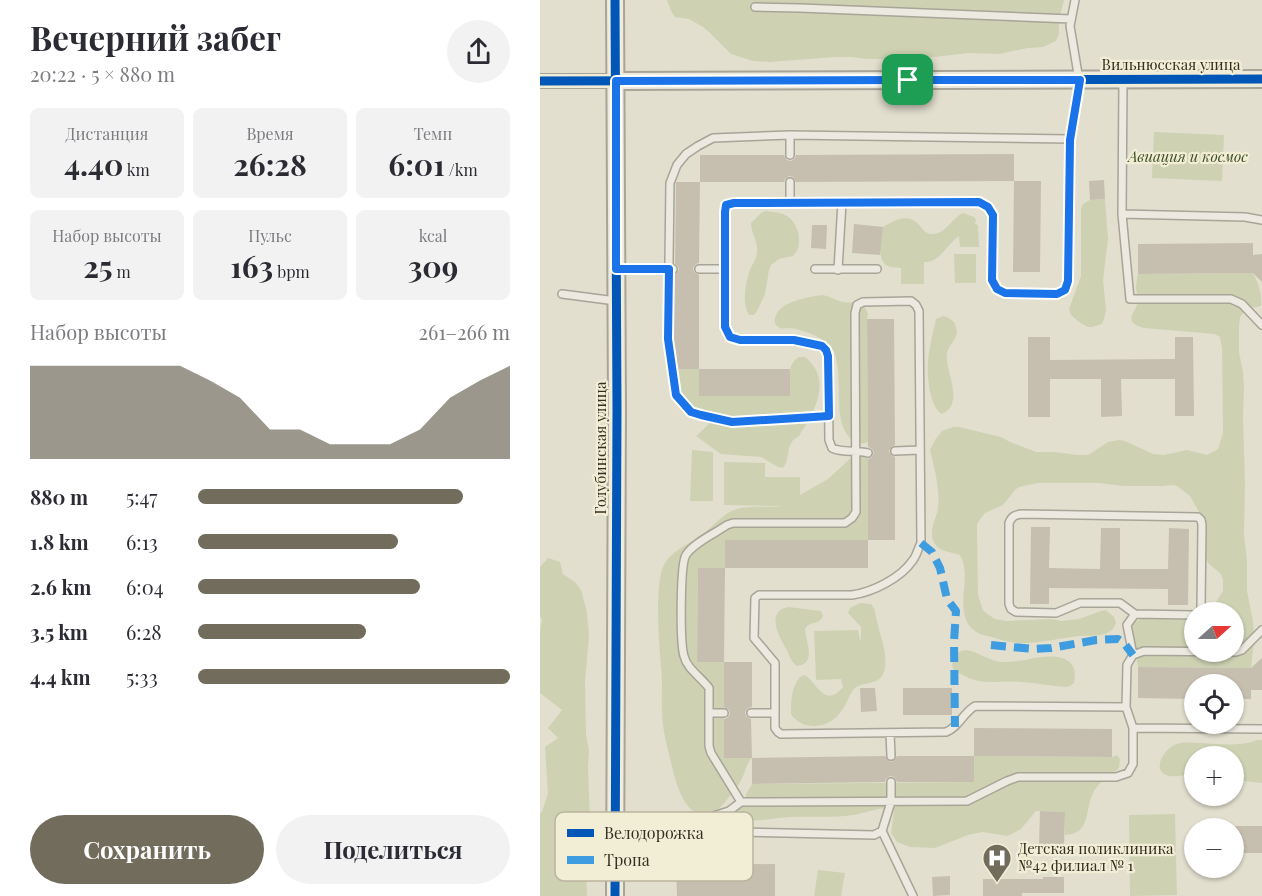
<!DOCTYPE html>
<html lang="ru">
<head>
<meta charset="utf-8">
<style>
	:root { --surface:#fff; --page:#f2f2f3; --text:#2b2b33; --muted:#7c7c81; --accent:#726c5d }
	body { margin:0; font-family:"Playfair Display",serif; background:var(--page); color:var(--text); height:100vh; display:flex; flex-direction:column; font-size:22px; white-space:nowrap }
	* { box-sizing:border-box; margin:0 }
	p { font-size:20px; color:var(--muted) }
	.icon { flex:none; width:33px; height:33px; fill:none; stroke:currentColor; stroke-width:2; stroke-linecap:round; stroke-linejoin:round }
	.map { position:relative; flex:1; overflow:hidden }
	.sheet { display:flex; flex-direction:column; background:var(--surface); width:540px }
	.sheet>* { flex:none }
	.needle { width:39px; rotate:69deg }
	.tools { position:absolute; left:644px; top:602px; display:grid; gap:12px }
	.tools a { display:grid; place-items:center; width:60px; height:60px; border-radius:50%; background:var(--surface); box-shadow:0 2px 4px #0004; font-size:30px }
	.pin { position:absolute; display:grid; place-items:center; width:51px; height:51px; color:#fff; margin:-26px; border-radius:12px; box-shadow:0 3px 9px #0006 }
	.round { display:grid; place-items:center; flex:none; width:63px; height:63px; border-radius:32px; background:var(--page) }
	.headline { display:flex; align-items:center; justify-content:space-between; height:102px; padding:0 30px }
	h1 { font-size:33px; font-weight:700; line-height:45px }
	.stats { display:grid; grid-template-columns:repeat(3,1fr); gap:9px; height:102px; padding:6px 30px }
	.stats div { display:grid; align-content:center; border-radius:9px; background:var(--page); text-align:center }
	.stats b { font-size:30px; font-weight:700 }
	.stats small { font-size:16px; font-weight:400 }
	.stats p { font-size:16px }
	.chart { height:168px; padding:12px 30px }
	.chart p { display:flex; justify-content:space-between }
	.chart svg { width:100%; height:108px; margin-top:6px; fill:var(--accent); opacity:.7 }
	.cta { display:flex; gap:12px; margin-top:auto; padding:12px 30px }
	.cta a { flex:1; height:69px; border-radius:36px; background:var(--accent); color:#fff; font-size:24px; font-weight:700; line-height:69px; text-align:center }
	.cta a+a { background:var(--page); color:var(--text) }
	ul { padding:0 30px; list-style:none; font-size:20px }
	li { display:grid; grid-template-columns:96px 72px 1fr; align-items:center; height:45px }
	li i { height:15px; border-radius:8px; background:var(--accent) }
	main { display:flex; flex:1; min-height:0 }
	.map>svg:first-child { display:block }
</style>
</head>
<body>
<main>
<section class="sheet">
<div class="headline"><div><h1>Вечерний забег</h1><p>20:22 · 5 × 880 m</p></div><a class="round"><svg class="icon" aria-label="share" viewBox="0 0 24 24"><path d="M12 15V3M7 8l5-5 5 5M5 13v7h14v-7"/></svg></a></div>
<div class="stats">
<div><p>Дистанция</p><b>4.40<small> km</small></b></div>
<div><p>Время</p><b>26:28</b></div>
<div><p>Темп</p><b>6:01<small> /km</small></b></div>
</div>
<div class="stats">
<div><p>Набор высоты</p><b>25<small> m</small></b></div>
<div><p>Пульс</p><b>163<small> bpm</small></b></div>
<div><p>kcal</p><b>309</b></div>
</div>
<div class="chart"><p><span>Набор высоты</span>261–266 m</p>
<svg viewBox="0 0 160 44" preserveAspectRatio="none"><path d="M0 44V6L10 6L20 6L30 6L40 6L50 6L60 12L70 19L80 32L90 32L100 38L110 38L120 38L130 32L140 19L150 12L160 6V44z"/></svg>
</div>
<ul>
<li><b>880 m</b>5:47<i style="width:85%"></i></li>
<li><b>1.8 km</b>6:13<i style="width:64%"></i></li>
<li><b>2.6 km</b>6:04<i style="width:71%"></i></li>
<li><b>3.5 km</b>6:28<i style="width:54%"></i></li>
<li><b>4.4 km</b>5:33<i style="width:100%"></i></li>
</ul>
<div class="cta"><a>Сохранить</a><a>Поделиться</a></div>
</section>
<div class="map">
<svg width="722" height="896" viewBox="0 0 722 896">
	<rect width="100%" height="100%" fill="#e2dfcf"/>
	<path fill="#ced2b3" d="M127 0H524L519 20V34L516 41 503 47 488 48 459 54 428 53 395 57H372L357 59H326L312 57H296L229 62 213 61 191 54 169 32 163 27 149 19 135 17 131 11Z
		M614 132 684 135 682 181 612 178Z
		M565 199 568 239 563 280 566 310 564 319 562 324 552 327H548L539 322 531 315 529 309 541 276V209L543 204 550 200Z
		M226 211C232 212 240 212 245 215 259 221 264 246 253 256L239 259 231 265 229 270 225 294 217 311 214 315H209C202 303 205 286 209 273 211 265 217 260 217 251 218 241 211 233 211 223L221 213Z
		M423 213 434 217 436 220 435 224 438 225 439 247H420L419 236C407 244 400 263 384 262V284H361V268C356 267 350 268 346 265 336 257 342 238 343 227 356 219 369 212 381 227 384 231 386 234 392 234 405 235 412 218 423 213Z
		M414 254H436V283H415Z
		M713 273C719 285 722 293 721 306L711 308 703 313 700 317 699 328V352L703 372 704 387 703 417 705 483 704 536 707 560V591L713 621 714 640 711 668 598 667 591 628 594 623 604 617 632 620 654 616V651H693V612H665L674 605 683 591V580L681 574 669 564 666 559 663 543V521L658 510 650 496 637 486 632 485 622 486H584L558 483H498L479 487 475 490 463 505 445 513 442 517 437 524V529L438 595 443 610 446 613 455 619 466 621 511 619 522 621 539 619 561 611 566 610 574 617 576 623C574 628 572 631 567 633 559 637 548 635 539 636 521 638 502 643 484 643 473 644 462 640 452 637 442 635 434 633 428 624 416 603 432 576 420 555 412 552 400 552 395 544 387 532 397 519 398 507 400 487 394 468 390 450L395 440 402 431 413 427H419L461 437 470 442 496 452H515L537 455H548L568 442 579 440 585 441 613 454 624 455 647 450 667 455 678 449 683 433 682 348 680 337 675 334 604 328C579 321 599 312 598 298 598 295 596 292 596 289 596 284 597 279 598 274Z
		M282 295C290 296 295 300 303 302 316 305 320 295 328 314L327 319 328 442C323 444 320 444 315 441 292 430 302 386 297 364 296 358 295 351 291 347 285 338 261 329 250 328 245 328 241 330 237 326 235 324 234 321 235 318 239 301 269 297 282 295Z
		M403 316C410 318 414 320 416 327 420 338 409 343 407 353 404 370 426 403 402 414 389 407 387 374 388 361 389 347 393 333 396 319Z
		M259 357H265C290 377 278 405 264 428 262 430 260 434 259 436 257 438 253 439 252 442 246 449 250 460 243 468L238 467 221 457 181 454 156 436 169 424C167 408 159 412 149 404 138 395 135 382 133 369H159L160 396H250C251 383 245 365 259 357Z
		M152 450 173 452V501H150Z
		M328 453V540H185V568H158L157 662H184V757L212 758C206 764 206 771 202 778 200 784 195 788 192 793 185 802 178 814 165 815 144 817 134 777 131 762 127 746 122 728 122 712 121 697 123 682 121 667 119 646 114 579 125 563 134 549 151 543 164 533 175 525 183 513 197 509 211 505 227 508 242 506L184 505V462L225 463V477H260V495L288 479 313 456Z
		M8 558 20 562 23 574 36 583 41 590 47 612 49 636 45 682 46 734 49 751 48 767 50 821 46 868 47 896H0V813L2 812 8 793 5 747 18 738 8 728 22 710 0 693V632L2 620 0 616V567Z
		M320 603 331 604C336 610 335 614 337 621 340 636 351 661 342 676 335 686 320 681 313 690 308 698 305 708 299 714 287 729 262 731 251 714 251 700 251 688 260 677L265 675C277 683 285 709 303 687L301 679 276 680 274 631 318 630 320 640 321 639V627L308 613 310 608Z
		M248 607 281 611 283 616C280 623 275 622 268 625L265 629C266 642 277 664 257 666 251 662 250 657 247 650 239 637 225 612 248 607Z
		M426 650C439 652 449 661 462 662 470 662 478 661 486 660 506 655 541 651 534 683L530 686 525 687C511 686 497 683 482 682 452 679 442 689 413 669 410 659 416 651 426 650Z
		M717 740H722V783L693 780V756H654V773C647 775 633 778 626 775 612 769 624 750 634 745 643 741 652 743 662 743 680 744 700 747 717 740Z
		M577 755 580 759 579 768C570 776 560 781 554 791 544 809 552 834 525 835V812L496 811 481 829 468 836 442 832 428 835 395 848 370 847 357 842 351 833 354 811 349 808C337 808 325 813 313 815 292 818 271 816 251 817 232 818 213 823 194 820L191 816 204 804 206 799V794L212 784 434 782V756L572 757Z
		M635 814 637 895 590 896 589 815Z
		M278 870 305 873 301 896H274Z"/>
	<path fill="#c6bfb0" d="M474 154V181L256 182 253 177 249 176 245 179 244 182H160V155H244L247 160 251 161 255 158 256 155Z
		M564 180 565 199 550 200 549 181Z
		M474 181H501L500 272H473Z
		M136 182H160L159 263 156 264 153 268 154 272 159 275V369H138L134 339V274L139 270 138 266 135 264Z
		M314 224 343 227 340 255 312 253Z
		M272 225H287L286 249 271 248Z
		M713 243V255L722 254V282L713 273 598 274V244Z
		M327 319H354L355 445 352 447 349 451 351 454 355 457V540H328V459L332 457 334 453 332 449 328 447Z
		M488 337H510V360L635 359V337H653L654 416H635V379H581L582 416 561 417V379H510V417H488Z
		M159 369H250V396H159Z
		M491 527H510L509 568 560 569 561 528H580V569H628L629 528 649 529 648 605H628V589L509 588V604H490Z
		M185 540H328V568H185Z
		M158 568H185L184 662H157Z
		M722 658V690H711V699H693V684H654V699L598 698V667L711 668Z
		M184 662H212V707L208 708 205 712 206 716 211 719 212 758H184V719L187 718 190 714 189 710 184 707Z
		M320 688H335L337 711 321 712Z
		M363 688H412V715H363Z
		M434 728 572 729V757L434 756Z
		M345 756 347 759 351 762 354 760 357 756H434V782H357L354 777 350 776 346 779 345 782 212 784V758Z
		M500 811 525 812 524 846 499 845Z
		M693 826H722V853H693Z
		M235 864V896H137L136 865Z
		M410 876V895L393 896 392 877Z
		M503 877H524V893H482V896H443V879H503Z"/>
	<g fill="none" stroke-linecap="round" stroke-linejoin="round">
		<g stroke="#a8a497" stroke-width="10">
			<path id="service" d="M215 7 260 8 531 19
				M583 80 582 214 590 299H691L702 304 722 325
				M250 135V155
				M250 182V203
				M582 214 705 217 722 220
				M76 269H133
				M159 269H185
				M275 269H337
				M298 270 302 202
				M22 294 76 301
				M289 416 192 422 161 415 151 412 136 395 128 339 130 183 137 165 146 154 158 146 173 138 250 135 530 139 539 80 530 26 535 0
				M355 451 380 450
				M328 453C316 450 302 453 292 448L289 440 288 356 286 350 282 346 254 340H200L190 337 185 327V212L186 205 194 203 439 202 448 207 453 215 452 280 457 289 465 293 517 294 525 290 528 281 530 139
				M654 615 595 614 580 603H540L516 613 476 612 471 609 469 604V523C472 516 475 515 481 514L658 517 661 520 662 525 661 608 660 612
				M593 655 587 625 595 614
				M169 713H184
				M211 713H235
				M593 728 722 729
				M350 733 351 756
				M351 782V802L342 831 373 896
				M201 802 171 753 169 746V688C161 677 147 669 144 656 140 643 140 564 146 555 153 543 176 533 187 525L193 523H305L312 518 316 512 315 313 317 305 323 302 371 301 376 305 379 311 381 543C378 548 377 555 373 560 361 578 333 592 312 595H219L215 598 214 638 235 663V728L238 732 241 734 406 732C419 727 423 713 435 706L586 707
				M76 833 114 834 146 820 164 819 189 811 201 802 427 801 467 781 478 777H576L588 773 593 764V728L586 707 587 665 593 655 604 651 696 652 702 650 722 630
				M122 833 149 831 334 835 342 831"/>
		</g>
		<g stroke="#a8a497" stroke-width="16">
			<path id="minor" d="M0 81H76"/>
		</g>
		<g stroke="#a8a497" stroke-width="20">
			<path id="tertiary" d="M75 0 77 410 75 896
				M76 81 722 79"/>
		</g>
		<use href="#service" stroke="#ebe9e0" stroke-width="7"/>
		<use href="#minor" stroke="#ebe9e0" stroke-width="14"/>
		<use href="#tertiary" stroke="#ebe9e0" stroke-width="16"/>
		<path stroke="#3e9de0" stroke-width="8" stroke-dasharray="15 8" stroke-linecap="butt" d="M381 543 392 552 400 568 407 599 416 611 414 642 415 727
			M451 645 493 649 511 648 556 640 578 639 584 643 593 655"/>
		<g stroke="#f2eed6" stroke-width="13">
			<path id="cycleway" d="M75 0 77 410 75 896
				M0 81 722 79"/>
		</g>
		<use href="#cycleway" stroke="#0057b8" stroke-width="9"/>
	</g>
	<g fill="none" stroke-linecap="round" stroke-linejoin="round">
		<g stroke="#fff" stroke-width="12">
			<path id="route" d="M368 80H540L530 140 528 281 525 290 517 294 465 293 457 289 452 280 453 215 448 207 439 202 194 203 186 205 185 212V327L190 337 200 340H254L282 346 286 350 288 356 289 416 192 422 161 415 151 412 136 395 128 339 129 269H76V81Z"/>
		</g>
		<use href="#route" stroke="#1a73e8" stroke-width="8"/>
	</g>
	<defs>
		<g id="hospital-pin" transform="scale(1.5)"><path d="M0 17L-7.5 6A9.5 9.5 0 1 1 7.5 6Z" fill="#726c5d" stroke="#f2eed6"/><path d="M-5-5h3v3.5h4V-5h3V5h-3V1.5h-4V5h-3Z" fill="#fff"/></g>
	</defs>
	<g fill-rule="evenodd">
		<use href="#hospital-pin" x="457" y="858"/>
	</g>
	<g text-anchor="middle" stroke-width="4.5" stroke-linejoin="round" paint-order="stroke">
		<g font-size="15" fill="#362e20" stroke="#f2eed6">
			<text x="631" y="70">Вильнюсская улица</text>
			<text transform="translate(61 448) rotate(-90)" y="5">Голубинская улица</text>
		</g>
		<g font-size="15" font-style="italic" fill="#415129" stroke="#f2eed6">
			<text x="648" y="162">Авиация и космос</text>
		</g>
		<g font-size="15" fill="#362e20" stroke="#f2eed6" text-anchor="start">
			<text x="478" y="854">Детская поликлиника<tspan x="478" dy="17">№42 филиал № 1</tspan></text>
		</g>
	</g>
	<rect x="15" y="812" width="198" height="69" rx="9" fill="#f2eed6" stroke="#bab49f" stroke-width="1.5"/>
	<rect x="27" y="829" width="27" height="8" fill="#0057b8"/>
	<rect x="27" y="856" width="27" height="8" fill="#3e9de0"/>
	<g font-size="16" fill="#362e20">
		<text x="64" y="839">Велодорожка</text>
		<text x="64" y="866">Тропа</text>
	</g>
</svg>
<div class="tools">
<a><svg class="needle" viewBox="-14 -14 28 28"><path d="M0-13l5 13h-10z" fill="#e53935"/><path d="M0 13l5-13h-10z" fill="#7c7c81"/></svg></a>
<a><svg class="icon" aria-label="locate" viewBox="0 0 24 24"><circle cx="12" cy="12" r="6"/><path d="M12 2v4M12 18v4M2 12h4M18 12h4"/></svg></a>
<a>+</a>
<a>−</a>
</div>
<div class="pin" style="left:368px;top:80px;background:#1e9e55"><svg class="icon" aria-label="arrive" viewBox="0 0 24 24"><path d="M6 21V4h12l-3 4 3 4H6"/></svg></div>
</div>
</main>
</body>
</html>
